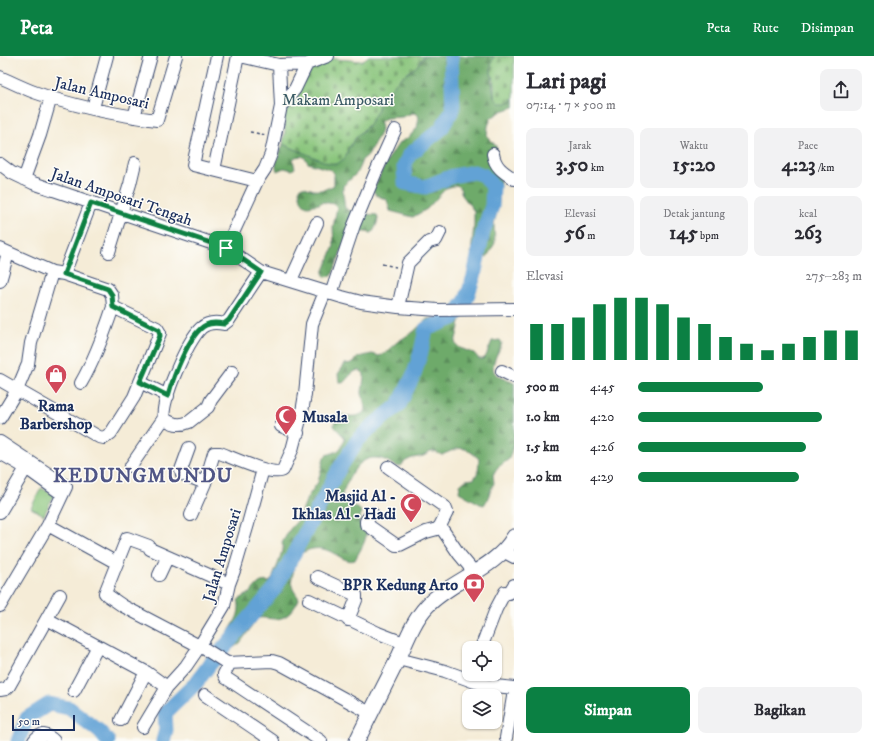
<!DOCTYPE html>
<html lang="id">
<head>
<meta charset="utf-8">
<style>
	:root { --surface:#fff; --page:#f2f2f3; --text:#2b2b33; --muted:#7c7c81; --accent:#0b8043 }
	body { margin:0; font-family:"IM FELL DW Pica",serif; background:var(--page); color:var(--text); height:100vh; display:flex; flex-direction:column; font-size:15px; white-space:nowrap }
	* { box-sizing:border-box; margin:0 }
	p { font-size:13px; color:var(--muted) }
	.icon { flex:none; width:22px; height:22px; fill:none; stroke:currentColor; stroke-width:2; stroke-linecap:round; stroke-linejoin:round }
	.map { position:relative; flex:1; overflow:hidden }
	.side { display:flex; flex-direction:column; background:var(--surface); width:360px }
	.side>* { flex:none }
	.fabs { position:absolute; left:462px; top:585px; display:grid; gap:8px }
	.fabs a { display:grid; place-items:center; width:40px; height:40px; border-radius:8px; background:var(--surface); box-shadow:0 1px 3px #0004; font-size:20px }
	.scale { position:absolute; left:12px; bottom:10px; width:63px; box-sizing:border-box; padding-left:4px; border:2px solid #1b2f5e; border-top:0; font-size:11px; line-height:14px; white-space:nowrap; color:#1b2f5e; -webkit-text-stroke:3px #fdfcf7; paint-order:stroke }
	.pin { position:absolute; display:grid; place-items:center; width:34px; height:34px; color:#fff; margin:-17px; border-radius:8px; box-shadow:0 2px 6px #0006 }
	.round { display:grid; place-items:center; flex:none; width:42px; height:42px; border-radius:8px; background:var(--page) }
	.headline { display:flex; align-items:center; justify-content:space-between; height:68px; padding:0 12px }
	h1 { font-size:22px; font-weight:700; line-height:30px }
	.metrics { display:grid; grid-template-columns:repeat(3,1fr); gap:6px; height:68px; padding:4px 12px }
	.metrics div { display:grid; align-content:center; border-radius:8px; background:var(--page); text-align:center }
	.metrics b { font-size:20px; font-weight:700 }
	.metrics small { font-size:11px; font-weight:400 }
	.metrics p { font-size:11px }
	.chart { height:112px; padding:8px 12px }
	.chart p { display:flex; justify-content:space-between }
	.chart svg { width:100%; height:72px; margin-top:4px; stroke:var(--accent); stroke-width:6 }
	.action { display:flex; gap:8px; margin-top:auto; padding:8px 12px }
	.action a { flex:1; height:46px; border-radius:8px; background:var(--accent); color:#fff; font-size:16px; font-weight:700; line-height:46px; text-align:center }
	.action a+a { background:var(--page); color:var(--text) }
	ul { padding:0 12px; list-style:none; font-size:13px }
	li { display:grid; grid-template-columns:64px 48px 1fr; align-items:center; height:30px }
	li i { height:10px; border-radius:5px; background:var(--accent) }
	header { display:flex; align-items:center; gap:24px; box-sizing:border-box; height:56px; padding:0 20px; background:var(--accent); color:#fff }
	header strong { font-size:19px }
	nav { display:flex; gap:22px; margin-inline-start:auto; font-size:14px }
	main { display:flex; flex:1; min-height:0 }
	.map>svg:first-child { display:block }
</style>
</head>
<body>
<header>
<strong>Peta</strong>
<nav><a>Peta</a><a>Rute</a><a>Disimpan</a></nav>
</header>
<main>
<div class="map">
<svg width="514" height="685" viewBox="0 0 514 685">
	<defs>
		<pattern id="forest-firs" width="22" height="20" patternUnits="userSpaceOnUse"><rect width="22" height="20" fill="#6eaa6a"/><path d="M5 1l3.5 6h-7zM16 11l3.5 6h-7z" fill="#5a8b5a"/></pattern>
		<pattern id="cemetery-stones" width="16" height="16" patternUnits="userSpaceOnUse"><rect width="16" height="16" fill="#88c47a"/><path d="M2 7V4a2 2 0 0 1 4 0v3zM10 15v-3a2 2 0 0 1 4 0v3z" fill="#6ea067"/></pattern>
	</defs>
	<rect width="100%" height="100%" fill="#fdfcf7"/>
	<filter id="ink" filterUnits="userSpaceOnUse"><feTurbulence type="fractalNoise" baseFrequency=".025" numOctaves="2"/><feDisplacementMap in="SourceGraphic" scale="8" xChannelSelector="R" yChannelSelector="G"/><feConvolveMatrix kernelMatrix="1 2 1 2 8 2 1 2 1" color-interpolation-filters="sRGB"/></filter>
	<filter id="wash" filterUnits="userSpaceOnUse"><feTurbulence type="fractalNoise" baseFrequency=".012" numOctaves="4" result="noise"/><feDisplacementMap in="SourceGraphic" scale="16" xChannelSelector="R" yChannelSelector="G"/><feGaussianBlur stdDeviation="0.9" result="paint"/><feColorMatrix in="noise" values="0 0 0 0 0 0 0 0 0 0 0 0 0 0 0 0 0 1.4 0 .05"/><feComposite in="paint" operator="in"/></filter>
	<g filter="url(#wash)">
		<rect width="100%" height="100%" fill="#f5ecd7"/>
		<path fill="url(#forest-firs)" stroke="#446c64" d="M424 0H494C488 14 493 27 494 41L507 47 514 42V51L502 55 491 62 488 70 487 80 496 90 498 115 500 123 499 147 494 168 495 187 487 201 474 200 471 197 474 170V155L462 139 460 132 457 129 446 132 427 153 413 161 390 155 387 144 376 139 373 134 388 103 399 87 409 81 417 72 419 61 417 58 413 57 402 61 386 62 380 66 381 74 380 77 368 99 362 104 357 117 343 130V137L345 152 353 157 377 159 378 163C377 168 375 173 372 177L349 174 332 220 325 221 323 217 334 190 333 171 337 151 334 148 322 146C319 149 317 148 313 149 302 153 301 143 299 135L301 131C305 130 306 132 311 133 317 136 328 133 334 129V117L331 114 308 107 305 102 302 100 295 101 293 104 295 112 292 114 284 112 277 115C273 107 281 96 283 88L328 107 337 108 345 102 348 93 357 80 367 71 377 55 379 48 387 37 399 23 416 11Z
			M442 260H458L461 263 455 287 460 292 474 297 479 303H483L486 300 492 285 500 284 502 287C500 295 487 311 497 319 501 323 509 324 514 327V387L509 403 497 412 493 419 494 427 486 446 484 449 480 448 459 436 460 429 466 424 474 423 478 416 479 403C463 388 460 391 442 399 439 398 436 396 434 396 430 395 428 398 425 399 421 402 415 400 408 404 405 405 403 408 401 410 396 412 391 407 387 405 361 393 350 419 342 438 347 453 354 447 361 455L359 468C361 469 363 470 364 472 371 480 358 497 355 504 341 509 330 485 306 495 298 498 295 504 294 512 294 517 290 524 292 530 293 535 297 538 299 543 294 554 287 563 275 563 269 563 264 561 258 562L240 587 230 594 221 591 220 587C228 575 243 561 238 544 242 542 246 539 250 537 256 531 259 523 269 526L272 523 278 508 283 491 282 487 290 473 299 463 307 442 318 426 324 402 326 399C340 395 340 395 345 382L334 370 335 362 339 357C346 361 358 362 364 356 366 350 363 344 362 337 362 333 364 324 364 318 356 308 349 322 343 327L339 326 338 318 345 308 352 307 358 301 372 298 380 300 386 296 397 286 413 276 427 263Z"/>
		<path fill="url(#cemetery-stones)" stroke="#527a6c" d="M369 0H424L416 11 399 23 387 37 379 48 377 55 369 68 357 80 348 93 345 102 337 108 328 107 283 88 285 73V57L289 47 308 19 322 3 323 2 362 5Z
			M494 0H514V42L507 47H499C493 41 494 37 494 29 492 15 488 15 494 0Z"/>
		<path fill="#88c47a" stroke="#527a6c" d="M41 432 54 439 44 459 31 452Z"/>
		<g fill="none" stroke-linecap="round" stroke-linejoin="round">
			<path stroke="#62a2d5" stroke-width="15" d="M18 685 27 662 49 648 69 652 99 675 108 685
				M163 685 166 674 165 657 196 627 210 608 276 531 339 413 357 385 370 372 399 349 414 318 421 296 426 273 453 262 466 244 474 220 483 176 492 150 493 130 483 119 474 116 453 120 425 131 405 127 404 111 409 99 441 73 453 53 451 0"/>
		</g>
	</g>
	<g filter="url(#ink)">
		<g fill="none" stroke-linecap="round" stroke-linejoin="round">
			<g stroke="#3c4b70" stroke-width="14">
				<path id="minor" d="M217 0 193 109 257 125
					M240 0 279 9 307 8 328 0
					M279 9 281 50
					M0 21C11 26 23 32 34 36 73 50 116 59 157 64L176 0
					M93 52 107 0
					M134 61 151 0
					M493 98C495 111 503 116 514 123
					M0 108 12 117 33 127 226 192 261 216 342 241 361 246 398 251 438 254 514 253
					M214 114 238 0
					M24 123 40 79 51 41
					M226 192 257 125 265 113 271 98 281 50 295 33 307 8
					M0 193 52 216 64 218 108 233 112 239 113 251 157 272 160 277 134 341 111 377 104 382 99 381 0 324
					M109 196 130 128 135 107
					M64 218 91 147
					M291 224 317 167
					M0 225 8 197
					M331 238 354 169 375 118 395 74
					M398 251 408 207 429 186 436 184 440 176
					M502 315 514 321
					M232 316 211 344 208 351 189 366C180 370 171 368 164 362 160 346 188 284 201 272 208 266 216 266 224 268L229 264 261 216
					M140 326 168 340
					M81 327C95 303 104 278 113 251
					M0 362 17 334 28 308 31 287 52 216
					M281 370 298 377
					M0 386 65 429 66 431 48 469 0 550
					M189 392 181 414 182 418 205 427
					M0 397 26 412 62 438
					M131 410 164 362
					M388 411 445 451 447 456 440 470
					M0 456 26 412
					M372 457 366 465V468L396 489H400L426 476 437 473 440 470 459 498 474 516
					M191 459 205 427 214 397H220C231 401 274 421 283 414L292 394 302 356 305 338 312 268 325 236
					M48 469 117 507
					M503 495 514 501
					M159 519 167 502
					M317 521 356 539V544L348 564
					M229 528 150 493 149 490 127 482 105 537 107 539 123 550 205 593 227 607 272 605 279 607 370 657
					M309 544 378 577 404 587
					M47 563 146 616 167 631
					M481 592 496 553 505 536 509 537 514 529
					M398 603 445 615 475 626 486 629 514 632
					M230 607 224 618 226 622 321 685
					M0 634 6 633 9 630 60 539
					M74 635 98 590
					M205 639 273 685
					M121 664 146 616
					M143 671 167 631 186 610 199 591 224 550 229 528 235 512 248 468 263 413
					M506 682 514 635
					M34 685C40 676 47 678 54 685"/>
			</g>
			<g stroke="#3c4b70" stroke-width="17">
				<path id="major" d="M357 685C370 658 384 631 398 603 406 586 413 565 427 550 450 525 497 512 514 481"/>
			</g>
			<path stroke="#3c4b70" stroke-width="1.5" stroke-dasharray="3 3" stroke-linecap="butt" d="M250 76 266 79
				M382 208 396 211"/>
			<use href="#minor" stroke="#fff" stroke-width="12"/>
			<use href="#major" stroke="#fff" stroke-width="15"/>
		</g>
	</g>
	<g fill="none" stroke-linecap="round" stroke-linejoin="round" filter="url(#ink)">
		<g stroke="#fff" stroke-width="8">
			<path id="route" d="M91 147 226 192 261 216 229 264 224 268C218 267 212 266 206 269 189 277 173 322 168 340L140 326 160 280 159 274 113 251 112 239 108 233 64 218Z"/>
		</g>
		<use href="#route" stroke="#0b8043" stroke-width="5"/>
	</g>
	<defs>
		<g id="shop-pin" transform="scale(1.15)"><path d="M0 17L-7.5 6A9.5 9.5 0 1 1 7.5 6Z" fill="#d1495b" stroke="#fdfcf7"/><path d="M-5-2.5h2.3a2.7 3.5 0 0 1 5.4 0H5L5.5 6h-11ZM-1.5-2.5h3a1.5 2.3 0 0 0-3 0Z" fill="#fff"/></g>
		<g id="mosque-pin" transform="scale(1.15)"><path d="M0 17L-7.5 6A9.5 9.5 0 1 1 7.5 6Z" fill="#d1495b" stroke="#fdfcf7"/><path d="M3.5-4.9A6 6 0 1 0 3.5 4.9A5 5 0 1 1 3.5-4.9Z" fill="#fff"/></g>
		<g id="bank-pin" transform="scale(1.15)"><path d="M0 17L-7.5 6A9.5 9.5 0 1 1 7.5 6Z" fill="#d1495b" stroke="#fdfcf7"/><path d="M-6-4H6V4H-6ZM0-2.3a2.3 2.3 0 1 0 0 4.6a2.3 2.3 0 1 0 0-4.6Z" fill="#fff"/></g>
	</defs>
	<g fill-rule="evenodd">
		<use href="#shop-pin" x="56" y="319"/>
		<use href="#mosque-pin" x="286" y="360"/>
		<use href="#mosque-pin" x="411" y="448"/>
		<use href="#bank-pin" x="474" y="528"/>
	</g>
	<g text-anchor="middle" stroke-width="3" stroke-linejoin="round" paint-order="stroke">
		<g font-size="16" fill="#1b2f5e" stroke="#fdfcf7">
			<text transform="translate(102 36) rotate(13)" y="6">Jalan Amposari</text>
			<text transform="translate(122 140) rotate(19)" y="6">Jalan Amposari Tengah</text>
			<text transform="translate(221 499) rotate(-73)" y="6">Jalan Amposari</text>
		</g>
		<g font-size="16" fill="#3c5c66" stroke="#fdfcf7">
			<text x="338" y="49">Makam Amposari</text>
		</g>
		<g font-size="16" font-weight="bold" fill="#1b2f5e" stroke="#fdfcf7" text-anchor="end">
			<text x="56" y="355" text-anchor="middle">Rama<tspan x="56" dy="18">Barbershop</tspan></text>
			<text x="302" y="366" text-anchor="start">Musala</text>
			<text x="396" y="445">Masjid Al -<tspan x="396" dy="18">Ikhlas Al - Hadi</tspan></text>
			<text x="458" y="534">BPR Kedung Arto</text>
		</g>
		<g font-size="20" font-weight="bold" letter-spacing="1" fill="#505686" stroke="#fdfcf7">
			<text x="143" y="426">KEDUNGMUNDU</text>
		</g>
	</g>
</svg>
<div class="fabs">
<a><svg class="icon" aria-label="locate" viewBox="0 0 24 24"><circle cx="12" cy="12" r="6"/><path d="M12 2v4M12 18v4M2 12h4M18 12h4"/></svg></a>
<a><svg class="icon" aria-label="layers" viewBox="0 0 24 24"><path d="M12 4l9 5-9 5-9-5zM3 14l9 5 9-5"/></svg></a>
</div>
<div class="scale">50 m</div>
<div class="pin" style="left:226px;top:192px;background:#1e9e55"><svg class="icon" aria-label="arrive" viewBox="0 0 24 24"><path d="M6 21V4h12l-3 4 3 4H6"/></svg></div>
</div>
<section class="side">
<div class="headline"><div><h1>Lari pagi</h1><p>07:14 · 7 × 500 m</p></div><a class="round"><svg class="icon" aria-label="share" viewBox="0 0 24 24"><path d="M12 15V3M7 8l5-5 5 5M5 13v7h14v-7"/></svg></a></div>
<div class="metrics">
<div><p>Jarak</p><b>3.50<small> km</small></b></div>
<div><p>Waktu</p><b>15:20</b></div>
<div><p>Pace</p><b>4:23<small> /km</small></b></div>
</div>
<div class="metrics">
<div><p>Elevasi</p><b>56<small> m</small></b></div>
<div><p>Detak jantung</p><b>145<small> bpm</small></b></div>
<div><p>kcal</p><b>263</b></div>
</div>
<div class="chart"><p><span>Elevasi</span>275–283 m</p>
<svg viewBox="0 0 160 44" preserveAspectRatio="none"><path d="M5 44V22M15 44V22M25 44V18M35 44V10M45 44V6M55 44V6M65 44V10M75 44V18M85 44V22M95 44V30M105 44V34M115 44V38M125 44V34M135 44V30M145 44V26M155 44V26"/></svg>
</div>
<ul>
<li><b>500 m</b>4:45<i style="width:56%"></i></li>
<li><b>1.0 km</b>4:20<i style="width:82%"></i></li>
<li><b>1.5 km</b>4:26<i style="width:75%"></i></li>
<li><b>2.0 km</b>4:29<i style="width:72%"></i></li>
</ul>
<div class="action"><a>Simpan</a><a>Bagikan</a></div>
</section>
</main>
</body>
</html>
